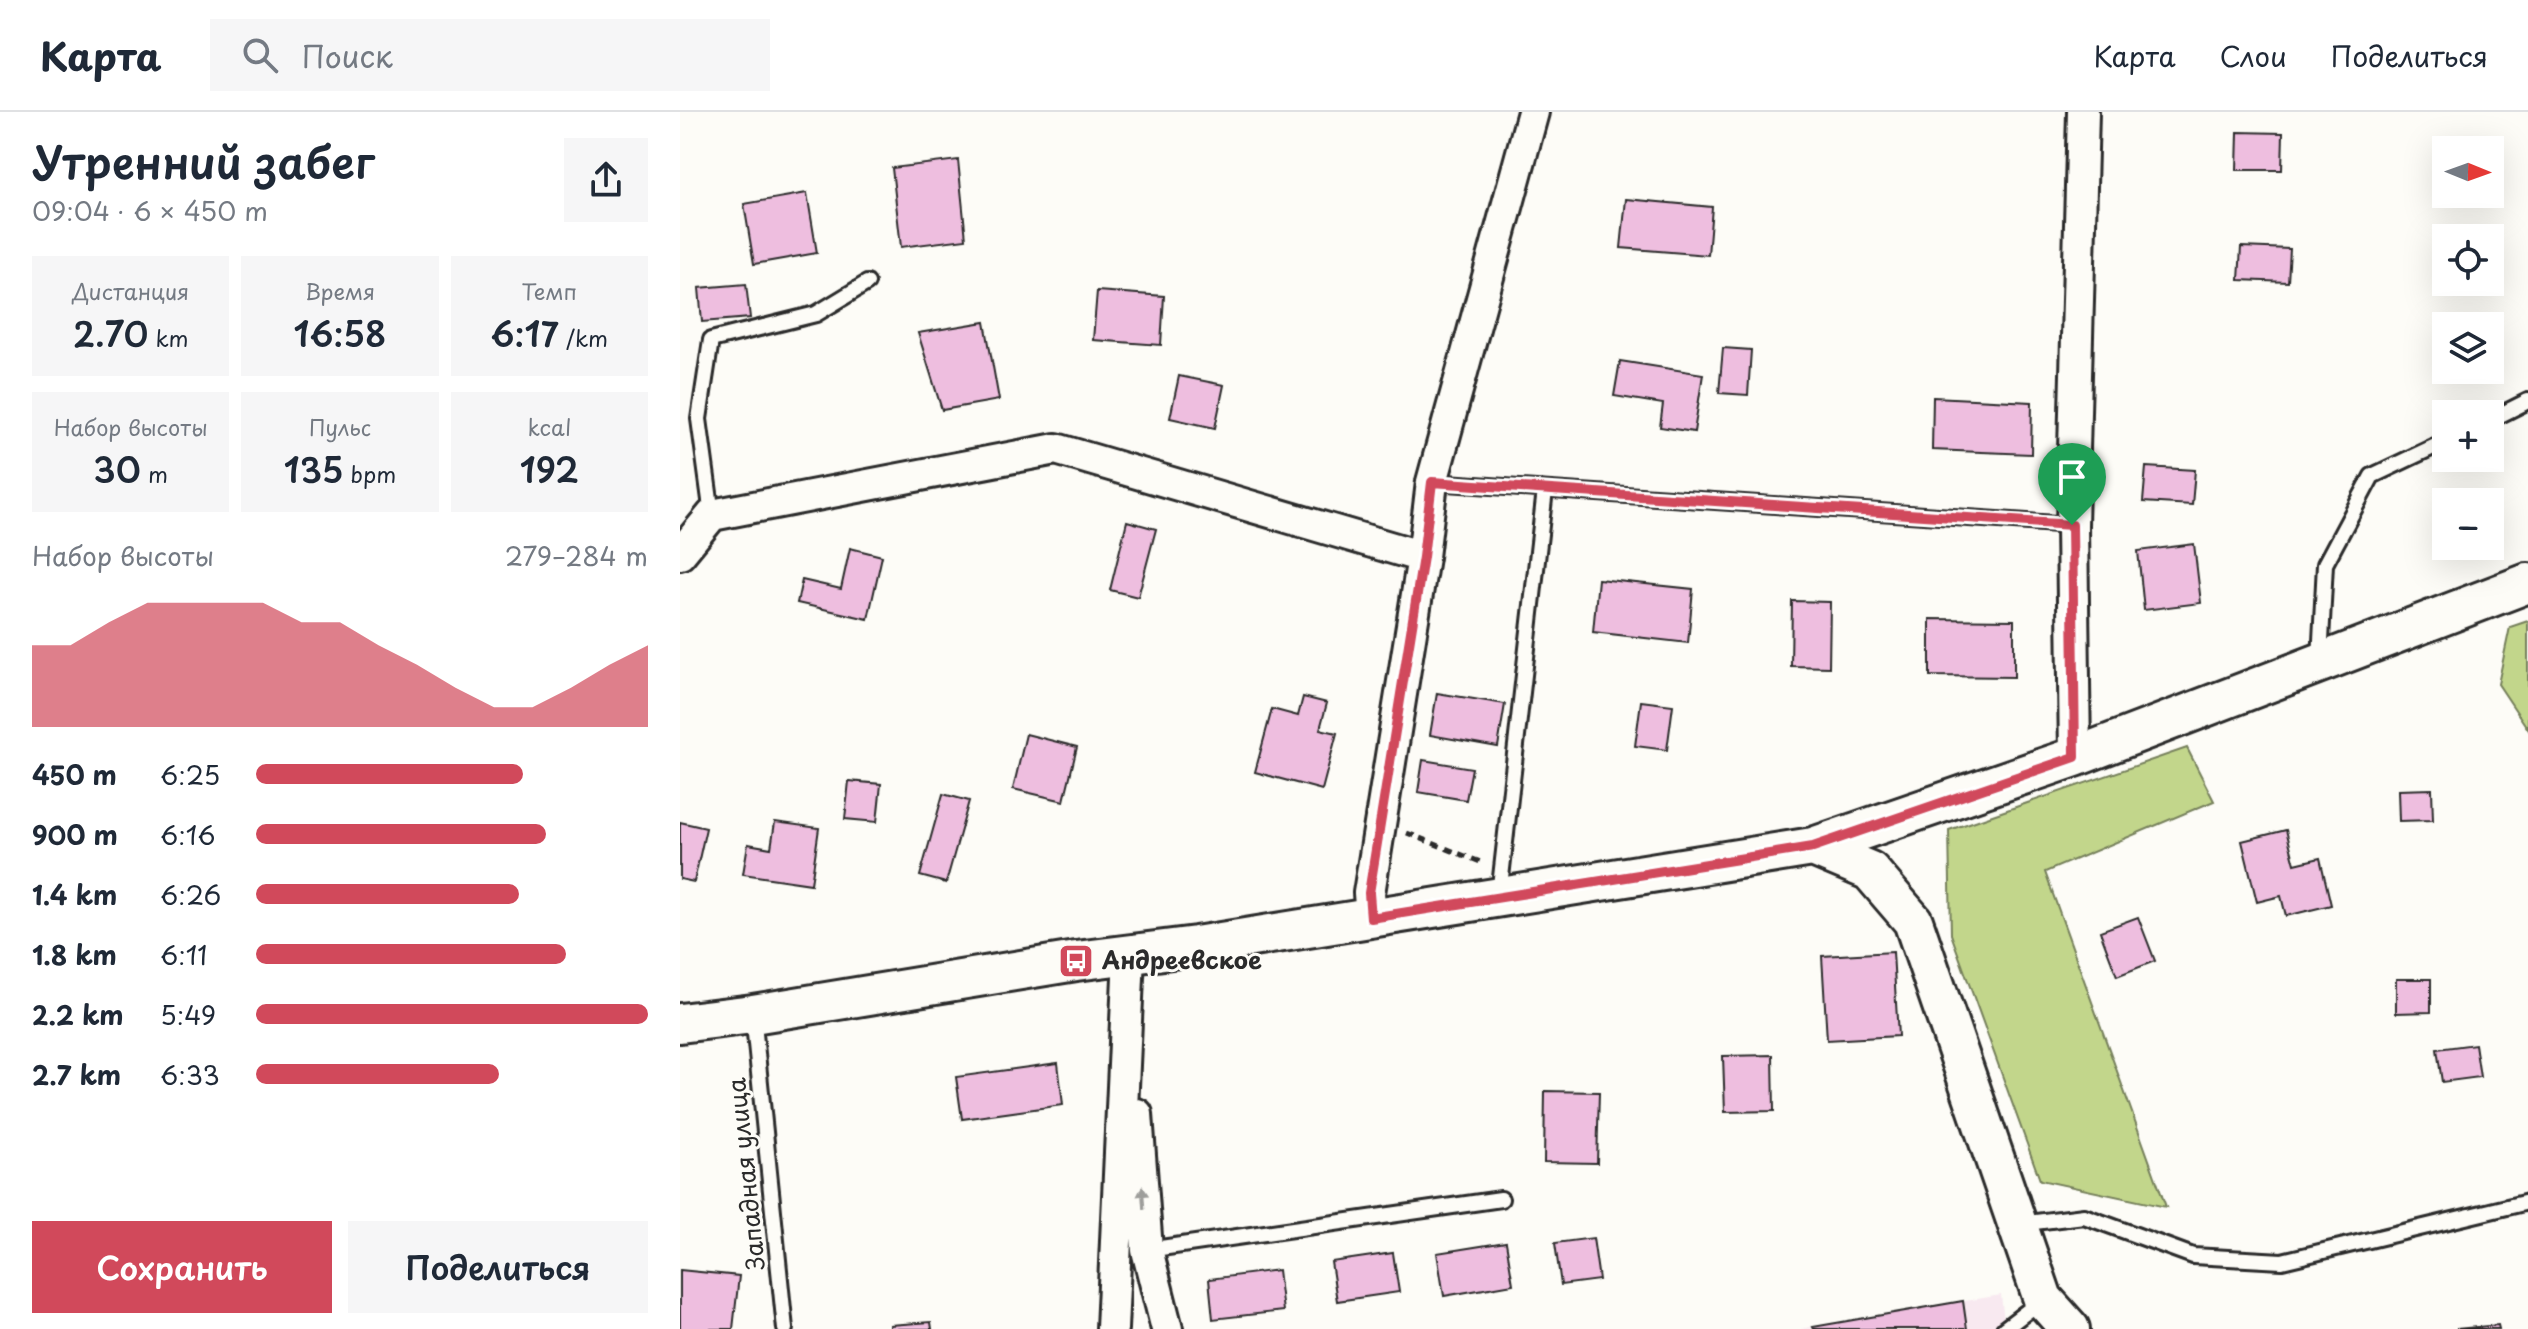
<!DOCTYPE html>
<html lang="ru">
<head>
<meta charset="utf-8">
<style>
	:root { --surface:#fff; --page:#f6f6f7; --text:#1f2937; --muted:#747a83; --line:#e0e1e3; --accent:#d1495b }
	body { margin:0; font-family:"Playpen Sans",sans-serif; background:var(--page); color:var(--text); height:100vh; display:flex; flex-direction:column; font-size:30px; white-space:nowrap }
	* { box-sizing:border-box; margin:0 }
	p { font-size:26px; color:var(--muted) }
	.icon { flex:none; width:44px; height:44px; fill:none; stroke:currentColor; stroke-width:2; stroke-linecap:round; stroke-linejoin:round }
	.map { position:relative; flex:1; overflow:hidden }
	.side { display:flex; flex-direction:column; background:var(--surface); width:680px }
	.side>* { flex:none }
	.needle { width:52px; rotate:91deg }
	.fabs { position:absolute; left:1752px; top:24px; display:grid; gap:16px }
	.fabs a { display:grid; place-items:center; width:72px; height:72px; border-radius:0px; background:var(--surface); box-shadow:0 8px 32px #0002; font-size:40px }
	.pin { position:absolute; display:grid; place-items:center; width:68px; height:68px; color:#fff; margin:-82px -34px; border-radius:50% 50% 50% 0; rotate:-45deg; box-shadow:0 0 8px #0007 }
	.pin .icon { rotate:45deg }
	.round { display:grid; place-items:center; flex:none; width:84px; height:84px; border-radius:0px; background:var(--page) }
	.overview { display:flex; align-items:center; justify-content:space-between; height:136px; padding:0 32px }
	h1 { font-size:44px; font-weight:600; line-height:60px }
	.stats { display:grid; grid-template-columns:repeat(3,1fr); gap:12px; height:136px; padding:8px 32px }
	.stats div { display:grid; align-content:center; border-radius:0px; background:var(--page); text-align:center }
	.stats b { font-size:34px; font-weight:600 }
	.stats small { font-size:22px; font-weight:400 }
	.stats p { font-size:22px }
	.chart { height:224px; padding:16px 32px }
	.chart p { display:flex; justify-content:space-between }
	.chart svg { width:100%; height:144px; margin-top:8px; fill:var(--accent); opacity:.7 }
	.action { display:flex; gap:16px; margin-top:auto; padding:16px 32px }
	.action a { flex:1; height:92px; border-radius:0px; background:var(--accent); color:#fff; font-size:32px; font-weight:600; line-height:92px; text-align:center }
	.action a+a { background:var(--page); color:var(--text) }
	ul { padding:0 32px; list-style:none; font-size:26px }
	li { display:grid; grid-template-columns:128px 96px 1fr; align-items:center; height:60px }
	li i { height:20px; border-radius:10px; background:var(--accent) }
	header { display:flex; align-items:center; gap:48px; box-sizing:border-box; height:112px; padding:0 40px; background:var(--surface); border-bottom:2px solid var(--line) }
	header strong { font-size:38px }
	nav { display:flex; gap:44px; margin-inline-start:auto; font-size:28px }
	.search { width:560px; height:72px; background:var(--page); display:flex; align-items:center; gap:20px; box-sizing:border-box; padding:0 28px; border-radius:0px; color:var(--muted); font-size:30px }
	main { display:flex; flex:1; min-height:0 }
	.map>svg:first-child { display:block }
</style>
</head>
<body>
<header>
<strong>Карта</strong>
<div class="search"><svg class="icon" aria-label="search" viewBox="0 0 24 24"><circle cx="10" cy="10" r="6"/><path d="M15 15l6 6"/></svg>Поиск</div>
<nav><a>Карта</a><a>Слои</a><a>Поделиться</a></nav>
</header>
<main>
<section class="side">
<div class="overview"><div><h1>Утренний забег</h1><p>09:04 · 6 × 450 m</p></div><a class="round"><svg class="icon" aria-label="share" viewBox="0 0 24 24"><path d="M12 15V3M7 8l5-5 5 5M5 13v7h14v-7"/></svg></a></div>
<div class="stats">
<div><p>Дистанция</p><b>2.70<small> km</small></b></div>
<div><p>Время</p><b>16:58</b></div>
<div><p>Темп</p><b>6:17<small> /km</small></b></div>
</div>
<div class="stats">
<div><p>Набор высоты</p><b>30<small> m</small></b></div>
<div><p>Пульс</p><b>135<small> bpm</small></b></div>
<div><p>kcal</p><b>192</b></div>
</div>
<div class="chart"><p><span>Набор высоты</span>279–284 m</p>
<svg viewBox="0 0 160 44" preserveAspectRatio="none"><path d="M0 44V19L10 19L20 12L30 6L40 6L50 6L60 6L70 12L80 12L90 19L100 25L110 32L120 38L130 38L140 32L150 25L160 19V44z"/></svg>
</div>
<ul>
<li><b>450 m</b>6:25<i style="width:68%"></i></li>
<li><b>900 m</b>6:16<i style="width:74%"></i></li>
<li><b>1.4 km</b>6:26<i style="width:67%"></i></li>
<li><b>1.8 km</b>6:11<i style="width:79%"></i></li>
<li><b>2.2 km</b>5:49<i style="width:100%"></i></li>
<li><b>2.7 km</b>6:33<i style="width:62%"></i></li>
</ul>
<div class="action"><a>Сохранить</a><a>Поделиться</a></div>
</section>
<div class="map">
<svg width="1848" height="1217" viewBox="0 0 1848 1217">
	<rect width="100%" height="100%" fill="#fdfcf7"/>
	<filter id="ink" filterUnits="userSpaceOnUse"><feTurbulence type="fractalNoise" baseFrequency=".0125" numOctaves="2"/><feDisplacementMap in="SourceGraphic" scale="16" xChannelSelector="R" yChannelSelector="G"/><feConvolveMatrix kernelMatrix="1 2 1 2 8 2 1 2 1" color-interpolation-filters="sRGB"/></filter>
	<g filter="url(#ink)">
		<path fill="#f8e9f0" d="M1321 1183 1325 1217H1120Z"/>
		<path fill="#c2d68b" stroke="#76805b" stroke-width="2" d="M1848 509V617L1818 572 1830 515Z
			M1507 636 1534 689 1365 760 1486 1095 1360 1068 1271 822 1269 718Z"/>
		<path fill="#eebedf" stroke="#2b2b2b" stroke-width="2" d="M1558 20 1603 21 1602 58H1557Z
			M278 48 286 127 221 135 212 56Z
			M127 81 137 141 74 152 64 92Z
			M946 87 1032 95 1028 143 941 136Z
			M1561 135 1610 137 1608 170 1559 168Z
			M66 172 70 206 22 210 19 176Z
			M417 179 484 184 481 233 413 228Z
			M305 210 319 288 262 298 238 221Z
			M1043 236 1071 238 1068 283 1039 281Z
			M940 249 1023 262 1014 320 980 315 983 292 934 284Z
			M499 264 544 273 535 316 490 306Z
			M1253 285 1352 290 1351 342 1252 338Z
			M1466 355 1515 358 1512 393 1463 390Z
			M447 409 476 417 458 485 430 478Z
			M1514 432 1521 491 1464 498 1458 439Z
			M170 436 202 444 188 507 117 491 122 468 161 477Z
			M918 467 1013 477 1008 531 913 520Z
			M1112 489 1150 490 1149 555 1111 554Z
			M1250 507 1334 508V565L1250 564Z
			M757 581 825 592 818 635 750 623Z
			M623 585 647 591 640 617 657 621 642 678 575 660 592 597 618 604Z
			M961 589 993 593 987 638 955 634Z
			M346 622 397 635 384 689 333 677Z
			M743 648 792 656 786 688 738 680Z
			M169 669 201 672 197 710 165 707Z
			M1752 677 1753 708 1719 709 1718 678Z
			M263 682 289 689 266 771 240 764Z
			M0 710 26 716 14 770 0 767Z
			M95 710 139 716 131 772 63 762 68 732 91 736Z
			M1606 718 1615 752 1640 746 1651 793 1606 804 1601 784 1577 790 1562 729Z
			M1458 805 1475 849 1437 864 1420 819Z
			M1213 840 1218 924 1147 928 1142 844Z
			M1716 867H1751V900L1716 901Z
			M1795 932 1800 965 1762 970 1757 937Z
			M1093 943 1094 999 1045 1000 1043 944Z
			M378 951 383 993 282 1007 276 965Z
			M865 979 919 980 917 1051 864 1050Z
			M913 1126 919 1168 881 1173 875 1131Z
			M826 1130 833 1172 764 1184 757 1141Z
			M713 1141 719 1180 657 1189 651 1150Z
			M0 1158 59 1164 53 1217H0Z
			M598 1158 603 1199 533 1207 529 1167Z
			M1283 1189 1287 1217H1134L1133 1215Z
			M251 1210 252 1217H210V1213Z
			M1818 1213 1819 1217H1776Z"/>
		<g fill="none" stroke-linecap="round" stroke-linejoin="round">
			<g stroke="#2b2b2b" stroke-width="20">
				<path id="service" d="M1810 308 1848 289
					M752 370 1392 413
					M32 403 19 307 31 228 136 202 187 171
					M1640 548 1645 452 1692 364 1766 329
					M819 783 865 378
					M73 902 105 1217
					M1339 1112 1404 1104 1513 1144 1602 1149 1848 1090
					M467 1138 821 1087
					M1324 1217 1362 1188"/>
			</g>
			<g stroke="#2b2b2b" stroke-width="36">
				<path id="minor" d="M0 442 32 403 376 337 743 445
					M1395 645 1392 413 1403 0
					M691 806 689 781 743 445 752 370 853 0
					M457 1002 467 1138 487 1217
					M432 1217 449 843"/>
			</g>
			<g stroke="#2b2b2b" stroke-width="44">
				<path id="tertiary" d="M1133 735 1190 759 1233 809 1363 1187 1390 1217
					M0 911 73 902 396 849 516 834 1133 735 1395 645 1848 471"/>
			</g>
			<path stroke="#2b2b2b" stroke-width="5" stroke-dasharray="8 6" stroke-linecap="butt" d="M727 721 803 751"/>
			<use href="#service" stroke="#fdfcf7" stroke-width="14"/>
			<use href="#minor" stroke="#fdfcf7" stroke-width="30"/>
			<use href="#tertiary" stroke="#fdfcf7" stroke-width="38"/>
		</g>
		<defs><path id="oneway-solid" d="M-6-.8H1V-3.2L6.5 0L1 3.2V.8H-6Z" transform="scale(2)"/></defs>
		<use fill="#9e9e9b" href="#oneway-solid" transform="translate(463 1086) rotate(-94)"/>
	</g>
	<g fill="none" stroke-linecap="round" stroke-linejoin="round" filter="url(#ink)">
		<g stroke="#fff" stroke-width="16">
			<path id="route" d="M752 370 1392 413 1395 645 1133 735 691 806 689 781 743 445Z"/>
		</g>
		<use href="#route" stroke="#d1495b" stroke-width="10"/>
	</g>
	<defs>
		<g id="bus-square" transform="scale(1.8)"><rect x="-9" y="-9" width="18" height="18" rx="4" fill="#d1495b" stroke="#fdfcf7"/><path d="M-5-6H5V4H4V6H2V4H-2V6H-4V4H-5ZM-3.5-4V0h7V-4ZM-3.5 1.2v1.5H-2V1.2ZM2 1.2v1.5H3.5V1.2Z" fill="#fff"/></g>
	</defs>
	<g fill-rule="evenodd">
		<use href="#bus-square" x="396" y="849"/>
	</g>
	<g text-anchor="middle" stroke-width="6" stroke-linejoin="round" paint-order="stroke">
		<g font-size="24" font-weight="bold" fill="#2b2b2b" stroke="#fdfcf7" text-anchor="start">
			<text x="422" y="857">Андреевское</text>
		</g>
		<g font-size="24" fill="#2b2b2b" stroke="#fdfcf7">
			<text transform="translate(67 1062) rotate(-96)" y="8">Западная улица</text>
		</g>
	</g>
</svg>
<div class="fabs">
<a><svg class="needle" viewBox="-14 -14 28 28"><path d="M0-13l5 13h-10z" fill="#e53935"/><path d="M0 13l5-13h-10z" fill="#747a83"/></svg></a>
<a><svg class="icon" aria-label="locate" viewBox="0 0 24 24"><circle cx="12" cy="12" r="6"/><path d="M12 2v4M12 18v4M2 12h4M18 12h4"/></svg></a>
<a><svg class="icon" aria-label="layers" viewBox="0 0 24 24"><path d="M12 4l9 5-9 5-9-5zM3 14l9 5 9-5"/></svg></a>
<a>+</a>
<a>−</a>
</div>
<div class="pin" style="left:1392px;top:413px;background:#1e9e55"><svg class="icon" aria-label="arrive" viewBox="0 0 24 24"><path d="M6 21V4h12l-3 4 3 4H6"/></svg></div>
</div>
</main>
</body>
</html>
